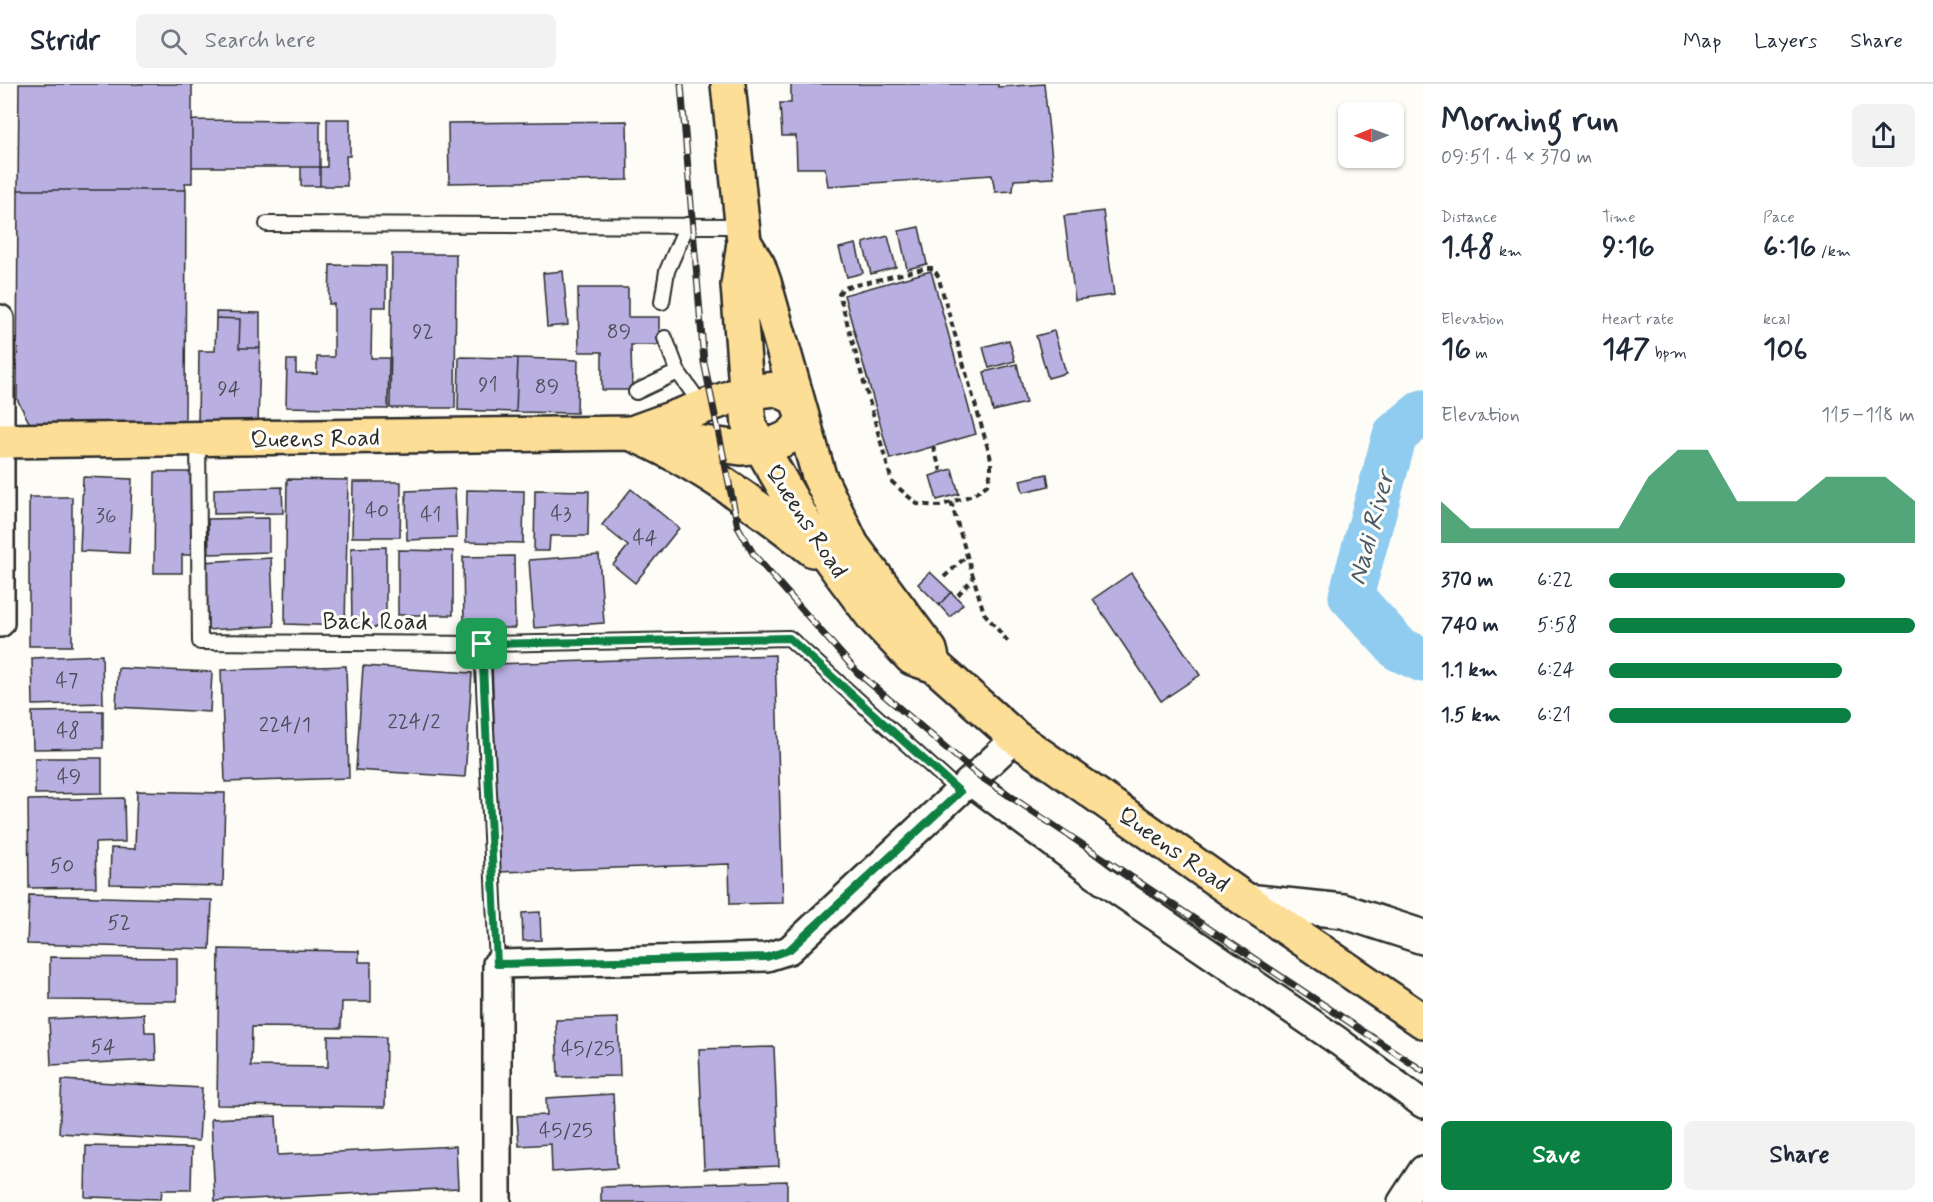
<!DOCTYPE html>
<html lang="en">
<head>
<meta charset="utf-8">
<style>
	:root { --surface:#fff; --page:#f2f2f3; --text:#1f2937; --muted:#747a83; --line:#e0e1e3; --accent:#0b8043 }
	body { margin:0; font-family:Mynerve,sans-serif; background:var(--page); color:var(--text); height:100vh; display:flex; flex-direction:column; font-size:22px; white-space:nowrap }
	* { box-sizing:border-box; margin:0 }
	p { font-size:20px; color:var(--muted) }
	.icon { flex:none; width:33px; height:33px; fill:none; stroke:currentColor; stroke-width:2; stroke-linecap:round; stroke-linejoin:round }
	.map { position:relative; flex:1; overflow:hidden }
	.details { display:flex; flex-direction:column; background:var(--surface); width:510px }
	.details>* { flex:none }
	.needle { width:39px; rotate:269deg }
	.tools { position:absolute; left:1338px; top:18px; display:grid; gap:12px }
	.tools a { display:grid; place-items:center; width:66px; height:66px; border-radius:9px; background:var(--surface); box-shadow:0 2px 4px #0004; font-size:30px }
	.pin { position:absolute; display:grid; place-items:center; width:51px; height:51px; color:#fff; margin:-26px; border-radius:12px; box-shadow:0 3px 9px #0006 }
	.round { display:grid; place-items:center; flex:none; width:63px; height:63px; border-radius:9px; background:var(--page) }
	.overview { display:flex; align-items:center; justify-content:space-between; height:102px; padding:0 18px }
	h1 { font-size:33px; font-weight:800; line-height:45px }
	.figures { display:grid; grid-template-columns:repeat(3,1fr); gap:9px; height:102px; padding:6px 18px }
	.figures div { display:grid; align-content:center }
	.figures b { font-size:30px; font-weight:800 }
	.figures small { font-size:16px; font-weight:400 }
	.figures p { font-size:16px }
	.chart { height:168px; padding:12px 18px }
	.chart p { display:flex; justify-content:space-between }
	.chart svg { width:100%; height:108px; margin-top:6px; fill:var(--accent); opacity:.7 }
	.cta { display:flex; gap:12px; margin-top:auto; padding:12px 18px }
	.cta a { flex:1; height:69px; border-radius:9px; background:var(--accent); color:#fff; font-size:24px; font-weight:800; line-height:69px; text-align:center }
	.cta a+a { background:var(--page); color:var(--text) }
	ul { padding:0 18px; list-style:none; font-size:20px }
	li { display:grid; grid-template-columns:96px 72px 1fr; align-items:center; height:45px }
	li i { height:15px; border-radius:8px; background:var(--accent) }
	header { display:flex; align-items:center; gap:36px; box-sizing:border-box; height:84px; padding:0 30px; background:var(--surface); border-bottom:2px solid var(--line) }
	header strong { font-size:28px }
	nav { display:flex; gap:33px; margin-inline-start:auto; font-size:21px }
	.search { width:420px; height:54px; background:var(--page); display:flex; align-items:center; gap:15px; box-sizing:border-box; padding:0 21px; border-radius:9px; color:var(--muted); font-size:22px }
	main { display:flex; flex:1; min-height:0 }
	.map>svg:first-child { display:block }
</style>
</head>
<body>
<header>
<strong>Stridr</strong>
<div class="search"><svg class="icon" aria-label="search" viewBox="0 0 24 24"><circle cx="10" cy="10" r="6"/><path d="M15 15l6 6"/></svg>Search here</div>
<nav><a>Map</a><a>Layers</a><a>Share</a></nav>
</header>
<main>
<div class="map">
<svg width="1423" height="1118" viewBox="0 0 1423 1118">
	<rect width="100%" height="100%" fill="#fdfcf7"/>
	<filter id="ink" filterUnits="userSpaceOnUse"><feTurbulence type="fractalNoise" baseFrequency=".0167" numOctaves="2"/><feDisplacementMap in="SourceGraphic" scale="12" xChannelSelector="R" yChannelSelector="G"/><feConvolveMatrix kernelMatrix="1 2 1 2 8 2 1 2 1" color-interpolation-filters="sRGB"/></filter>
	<g filter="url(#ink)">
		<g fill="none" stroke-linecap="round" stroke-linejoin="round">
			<path stroke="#8fccef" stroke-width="45" d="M1423 328 1395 351 1351 512 1399 565 1423 576"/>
		</g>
		<path fill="#b9b0e1" stroke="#2b2b2b" stroke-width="1.5" d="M19 0H192V99H185L186 106H18Z
			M791 0H998V3L1044 0 1054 94 1014 96 1013 107 995 108 992 91 828 102 825 84H797L796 52H782L780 19H791Z
			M327 35H350V72H346L347 102H320V83H327Z
			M192 36 320 37V83H192Z
			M627 37 628 96 449 99 448 39Z
			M301 83H320V102H301Z
			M18 106H186L185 337H176V351L38 346 30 340 17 315Z
			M1103 127 1114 211 1075 216 1064 132Z
			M919 143 927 180 907 185 899 147Z
			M888 152 896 183 871 190 863 159Z
			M856 160 863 189 847 193 839 164Z
			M392 170H456L455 324H390Z
			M330 181 386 182V223H372L371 274H389L388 325 286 323 287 276H296V289L317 290V273H334V220H329Z
			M563 187 568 241 547 243 543 189Z
			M931 187 976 350 890 375 844 211Z
			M578 204H628V233H659V261H631L632 306H602V268H579Z
			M216 228 260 229V264H239L240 235 216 234Z
			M216 234 240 235 239 264H260L258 343 198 341 199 267H215Z
			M1054 247 1066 289 1048 294 1036 252Z
			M1009 256 1015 277 989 284 983 263Z
			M459 273 518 274 516 328 458 326Z
			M518 274 578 276 577 329 516 328Z
			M1017 280 1026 319 993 327 984 288Z
			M952 385 959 410 937 416 930 392Z
			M155 388H195L194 471H182V489H154Z
			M1047 390 1049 402 1023 408 1020 396Z
			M83 393 132 395 129 469 80 467Z
			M287 395 348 396 345 542 285 540Z
			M353 398H401L400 453H352Z
			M282 403 283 429 214 430V405Z
			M455 405 457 454 407 456 406 407Z
			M631 405 679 444 635 499 613 481 628 462 602 441Z
			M467 406 524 407 523 459 466 458Z
			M535 406 589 407 588 452H550L549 467H534Z
			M29 413H72V562H29Z
			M269 434V468L209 470 208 435Z
			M386 463V543L352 544 351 464Z
			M398 466 453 467V531H398Z
			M599 471 604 539 534 544 529 476Z
			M514 472 515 544H464L463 473Z
			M271 474 274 542 206 546 202 478Z
			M930 488 951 508 939 521 918 500Z
			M1131 489 1200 591 1161 617 1093 515Z
			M951 508 963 520 950 533 939 521Z
			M102 571 103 619 33 621 32 574Z
			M775 571 783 819 730 820 729 780 499 788 492 580Z
			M346 582 349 694 225 698 221 586Z
			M363 582 472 589 465 693 356 686Z
			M118 584 212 588 210 628 116 623Z
			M103 627V664L33 665 32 628Z
			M35 674H102V709L35 710Z
			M137 707 225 709 223 802 110 800 111 764 135 765Z
			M124 714 125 758 95 759 96 803 29 804 28 716Z
			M29 811 212 816 210 865 27 860Z
			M540 828 541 856 523 857 522 829Z
			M219 865 359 867V878H371V918H342L341 944 252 943 251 982 328 983V952L386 953 385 1023 217 1021Z
			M50 873 177 874V917L50 916Z
			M144 930 145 948H155L156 976 51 981 49 935Z
			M618 934 620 992 558 993 556 936Z
			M774 963 779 1082 704 1085 699 965Z
			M62 996 202 1004 199 1057 59 1049Z
			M613 1010 617 1084 552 1088 551 1060 519 1062 517 1032 547 1031 546 1014Z
			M276 1032 278 1071 456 1062 458 1104 215 1117 211 1035Z
			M86 1062 192 1064 191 1106H162L161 1115 85 1113Z
			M787 1097V1118H601V1103Z"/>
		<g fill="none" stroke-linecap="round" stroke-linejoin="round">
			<g stroke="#2b2b2b" stroke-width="18">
				<path id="service" d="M267 140 742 142
					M662 218 667 187 687 141
					M665 254 678 288 703 323
					M636 308 678 288
					M198 356 200 558 482 560 789 554 960 708
					M482 560 497 880"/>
			</g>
			<g stroke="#2b2b2b" stroke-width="32">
				<path id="minor" d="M0 235V539
					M971 698 1102 796 1338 957 1423 1020
					M497 1118V880L767 873 789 866 1016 654
					M1402 1118 1423 1086"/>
			</g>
			<g stroke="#2b2b2b" stroke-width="38">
				<path id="tertiary" d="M1247 817 1343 827 1423 853"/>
			</g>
			<g stroke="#2b2b2b" stroke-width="38">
				<path id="primary" d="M637 347 745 308 777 305 795 314
					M0 357 630 349 741 364C764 362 795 360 802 335"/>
			</g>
			<g stroke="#2b2b2b" stroke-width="38">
				<path id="trunk" d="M728 0 744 158 738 201 749 342 807 443 838 486 874 534 912 574 935 582 1016 654 1247 817 1423 937
					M744 158 758 181 764 198 819 392 852 461 930 566 933 578
					M630 349C697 377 756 421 813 466"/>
			</g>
			<path stroke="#2b2b2b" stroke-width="4" stroke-dasharray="6 4.5" stroke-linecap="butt" d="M927 184H933L938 192 991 375V388L987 401 973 411 939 422 917 420 892 398 839 210 843 204Z
				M933 363 941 387
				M951 418 984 529 1010 560
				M944 493 967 472
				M958 511 973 494"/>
			<use href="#service" stroke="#fdfcf7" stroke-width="14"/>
			<use href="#minor" stroke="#fdfcf7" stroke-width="27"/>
			<use href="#tertiary" stroke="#fdfcf7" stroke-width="33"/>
			<use href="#primary" stroke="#fcde96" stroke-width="33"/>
			<use href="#trunk" stroke="#fcde96" stroke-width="33"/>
			<g stroke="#2b2b2b" stroke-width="7">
				<path id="rail" d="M681 0 704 278 738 443 754 471 858 589 978 691 1423 987"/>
			</g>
			<use href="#rail" stroke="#fdfcf7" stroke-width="4.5" stroke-dasharray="14" stroke-linecap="butt"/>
		</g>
	</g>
	<g fill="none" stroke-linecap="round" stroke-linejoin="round" filter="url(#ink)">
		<g stroke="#fff" stroke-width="12">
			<path id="route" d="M789 554 960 708 789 866 767 873 497 880 482 560Z"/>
		</g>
		<use href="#route" stroke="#0b8043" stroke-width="8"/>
	</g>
	<g text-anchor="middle" stroke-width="6" stroke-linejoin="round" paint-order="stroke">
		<g font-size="21" fill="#4e4c58">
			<text x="423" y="254">92</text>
			<text x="619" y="254">89</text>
			<text x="488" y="307">91</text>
			<text x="547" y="309">89</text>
			<text x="229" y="311">94</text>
			<text x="377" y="433">40</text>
			<text x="561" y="436">43</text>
			<text x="431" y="437">41</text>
			<text x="106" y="438">36</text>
			<text x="645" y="460">44</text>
			<text x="67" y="603">47</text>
			<text x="414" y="644">224/2</text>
			<text x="285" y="647">224/1</text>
			<text x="68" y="653">48</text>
			<text x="69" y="699">49</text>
			<text x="62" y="788">50</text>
			<text x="119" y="845">52</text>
			<text x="103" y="969">54</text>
			<text x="588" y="971">45/25</text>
			<text x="566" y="1053">45/25</text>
		</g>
		<g font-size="24" fill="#2b2b2b" stroke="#fdfcf7">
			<text transform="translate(315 354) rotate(-1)" y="8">Queens Road</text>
			<text transform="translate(807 437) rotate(57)" y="8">Queens Road</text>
			<text x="375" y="545">Back Road</text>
			<text transform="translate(1174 765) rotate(35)" y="8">Queens Road</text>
		</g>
		<g font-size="26" font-style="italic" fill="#495b66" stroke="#fdfcf7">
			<text transform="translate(1370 444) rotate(-75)" y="9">Nadi River</text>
		</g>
	</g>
</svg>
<div class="tools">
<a><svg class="needle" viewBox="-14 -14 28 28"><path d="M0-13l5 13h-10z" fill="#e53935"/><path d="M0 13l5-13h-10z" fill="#747a83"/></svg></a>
</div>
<div class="pin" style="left:482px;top:560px;background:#1e9e55"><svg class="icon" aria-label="arrive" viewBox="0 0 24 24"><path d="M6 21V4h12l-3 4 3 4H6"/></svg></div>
</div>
<section class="details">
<div class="overview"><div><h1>Morning run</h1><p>09:51 · 4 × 370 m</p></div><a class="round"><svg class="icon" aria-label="share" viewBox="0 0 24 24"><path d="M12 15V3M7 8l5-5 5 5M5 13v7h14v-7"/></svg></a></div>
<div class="figures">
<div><p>Distance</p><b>1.48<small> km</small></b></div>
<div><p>Time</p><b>9:16</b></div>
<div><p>Pace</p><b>6:16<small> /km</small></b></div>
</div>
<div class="figures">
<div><p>Elevation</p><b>16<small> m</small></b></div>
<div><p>Heart rate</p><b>147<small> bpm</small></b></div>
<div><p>kcal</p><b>106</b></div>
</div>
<div class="chart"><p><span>Elevation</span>115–118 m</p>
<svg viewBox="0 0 160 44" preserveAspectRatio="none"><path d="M0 44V27L10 38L20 38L30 38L40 38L50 38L60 38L70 17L80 6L90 6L100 27L110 27L120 27L130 17L140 17L150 17L160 27V44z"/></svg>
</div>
<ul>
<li><b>370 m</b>6:22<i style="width:77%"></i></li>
<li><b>740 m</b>5:58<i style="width:100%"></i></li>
<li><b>1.1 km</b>6:24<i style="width:76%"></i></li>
<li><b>1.5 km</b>6:21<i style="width:79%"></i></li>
</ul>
<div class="cta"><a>Save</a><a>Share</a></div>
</section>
</main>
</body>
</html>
